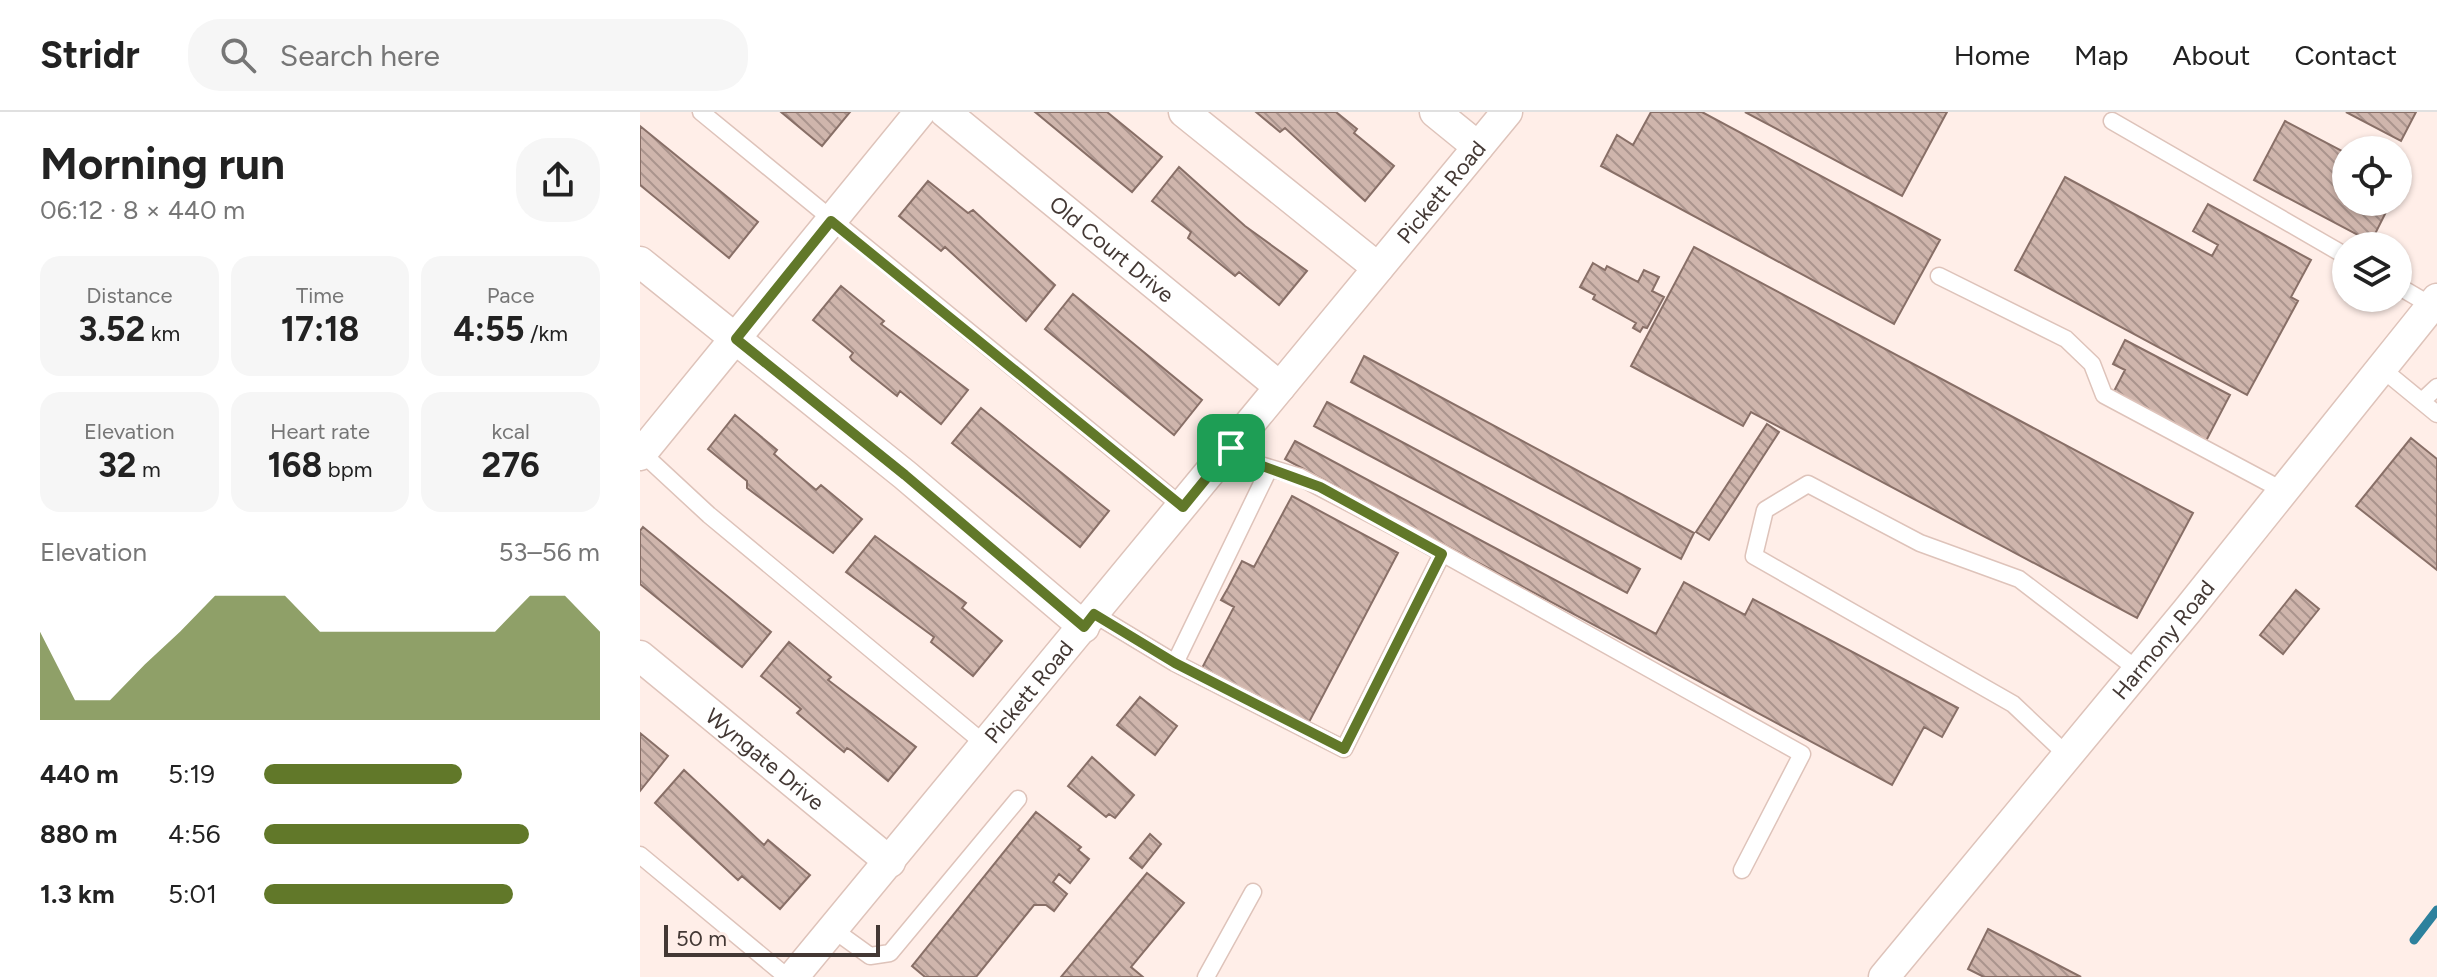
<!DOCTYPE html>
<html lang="en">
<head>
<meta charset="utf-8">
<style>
	:root { --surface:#fff; --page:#f6f6f6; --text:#222; --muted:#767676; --line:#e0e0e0; --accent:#617829 }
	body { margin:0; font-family:Figtree,sans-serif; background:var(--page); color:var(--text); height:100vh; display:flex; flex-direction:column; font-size:30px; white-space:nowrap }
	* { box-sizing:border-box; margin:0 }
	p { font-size:26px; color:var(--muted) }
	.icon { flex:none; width:44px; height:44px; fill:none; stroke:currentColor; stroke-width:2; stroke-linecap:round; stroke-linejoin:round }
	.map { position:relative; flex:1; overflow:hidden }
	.panel { display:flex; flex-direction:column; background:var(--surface); width:640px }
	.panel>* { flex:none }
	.tools { position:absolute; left:1692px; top:24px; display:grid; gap:16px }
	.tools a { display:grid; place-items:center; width:80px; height:80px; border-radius:50%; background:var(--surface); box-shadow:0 2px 6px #0004; font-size:40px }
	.scale { position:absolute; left:24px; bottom:20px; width:216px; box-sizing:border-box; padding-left:8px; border:4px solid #433834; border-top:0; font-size:22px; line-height:28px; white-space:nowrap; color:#433834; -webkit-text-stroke:6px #ffeee8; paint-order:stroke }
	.pin { position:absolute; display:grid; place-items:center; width:68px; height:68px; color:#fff; margin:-34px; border-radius:16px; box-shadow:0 4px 12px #0006 }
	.round { display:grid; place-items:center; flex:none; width:84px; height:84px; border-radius:32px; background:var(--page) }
	.overview { display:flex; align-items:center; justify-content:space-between; height:136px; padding:0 40px }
	h1 { font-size:44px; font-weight:700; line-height:60px }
	.stats { display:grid; grid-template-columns:repeat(3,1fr); gap:12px; height:136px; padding:8px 40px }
	.stats div { display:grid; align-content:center; border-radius:20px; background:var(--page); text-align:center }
	.stats b { font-size:34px; font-weight:700 }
	.stats small { font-size:22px; font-weight:400 }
	.stats p { font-size:22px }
	.chart { height:224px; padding:16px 40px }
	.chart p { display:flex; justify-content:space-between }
	.chart svg { width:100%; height:144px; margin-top:8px; fill:var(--accent); opacity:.7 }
	ul { padding:0 40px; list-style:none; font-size:26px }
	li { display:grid; grid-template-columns:128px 96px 1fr; align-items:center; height:60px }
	li i { height:20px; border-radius:10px; background:var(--accent) }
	header { display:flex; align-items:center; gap:48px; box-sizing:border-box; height:112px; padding:0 40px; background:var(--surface); border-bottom:2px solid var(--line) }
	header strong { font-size:38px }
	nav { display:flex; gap:44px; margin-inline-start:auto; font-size:28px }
	.search { width:560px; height:72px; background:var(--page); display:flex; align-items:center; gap:20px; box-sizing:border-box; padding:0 28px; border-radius:32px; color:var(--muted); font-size:30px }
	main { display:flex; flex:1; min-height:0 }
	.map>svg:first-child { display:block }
</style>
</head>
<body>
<header>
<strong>Stridr</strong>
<div class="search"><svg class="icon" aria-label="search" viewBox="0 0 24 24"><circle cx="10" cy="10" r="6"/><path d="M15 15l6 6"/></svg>Search here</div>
<nav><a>Home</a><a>Map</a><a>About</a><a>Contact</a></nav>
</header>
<main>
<section class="panel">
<div class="overview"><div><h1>Morning run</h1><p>06:12 · 8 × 440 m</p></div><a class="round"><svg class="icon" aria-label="share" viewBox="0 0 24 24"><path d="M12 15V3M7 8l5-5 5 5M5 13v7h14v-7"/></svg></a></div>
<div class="stats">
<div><p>Distance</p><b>3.52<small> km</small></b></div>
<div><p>Time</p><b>17:18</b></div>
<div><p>Pace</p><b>4:55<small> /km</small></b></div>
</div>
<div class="stats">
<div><p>Elevation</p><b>32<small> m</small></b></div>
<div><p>Heart rate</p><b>168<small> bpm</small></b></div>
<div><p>kcal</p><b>276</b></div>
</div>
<div class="chart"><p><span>Elevation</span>53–56 m</p>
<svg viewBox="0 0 160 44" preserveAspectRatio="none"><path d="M0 44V17L10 38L20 38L30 27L40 17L50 6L60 6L70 6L80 17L90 17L100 17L110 17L120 17L130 17L140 6L150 6L160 17V44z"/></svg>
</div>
<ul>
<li><b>440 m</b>5:19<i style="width:59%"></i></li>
<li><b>880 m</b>4:56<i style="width:79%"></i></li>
<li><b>1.3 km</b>5:01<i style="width:74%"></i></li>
</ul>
</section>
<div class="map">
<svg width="1797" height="865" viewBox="0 0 1797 865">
	<defs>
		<pattern id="building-back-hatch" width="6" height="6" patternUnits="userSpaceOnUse" patternTransform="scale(2)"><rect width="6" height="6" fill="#cfb5ac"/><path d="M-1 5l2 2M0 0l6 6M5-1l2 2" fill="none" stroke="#aa948d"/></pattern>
	</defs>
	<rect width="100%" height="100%" fill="#ffeee8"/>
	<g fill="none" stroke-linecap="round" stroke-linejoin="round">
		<path stroke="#2d819d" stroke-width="9" d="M1774 828 1797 798"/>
	</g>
	<path fill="url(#building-back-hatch)" stroke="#886f67" stroke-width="2" d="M141 0H210L182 34Z
		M395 0H467L522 45 492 80Z
		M616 0H696L717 17 714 21 754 54 725 89 645 16 640 20Z
		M1011 0H1062L1300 128 1254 212 961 54 977 23 993 33Z
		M1105 0H1307L1262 84Z
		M1706 0H1776L1761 29Z
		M1645 9 1706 41V90H1751L1731 130 1614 68Z
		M0 14 118 110 89 146 0 73Z
		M539 55 605 114 667 159 639 193 599 160 595 164 548 126 551 120 512 89Z
		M1425 65 1572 144 1578 133 1553 119 1568 92 1671 148 1651 185 1658 189 1607 283 1375 158Z
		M288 69 328 101 333 98 415 173 386 209 305 135 301 139 259 104Z
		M1054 135 1553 401 1497 506 1111 300 1103 314 991 254Z
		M953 151 965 158 967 154 998 170 1004 158 1019 165 1012 179 1024 185 1007 216 1003 215 1000 220 993 216 996 211 953 187 955 183 940 175Z
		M201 174 244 209 241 212 328 278 301 312 260 279 257 284 212 248 210 245 213 241 173 208Z
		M433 182 562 288 534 323 405 217Z
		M1485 228 1590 283 1566 329 1473 281 1485 258 1473 252Z
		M724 244 1054 421 1041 447 711 270Z
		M687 290 1000 457 987 481 674 314Z
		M341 296 469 399 440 435 312 331Z
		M95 303 137 338 134 342 150 356 176 378 181 373 222 407 193 441 107 376V369L68 337Z
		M1127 312 1139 320 1069 428 1056 420Z
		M1771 326 1797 347V458L1716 394Z
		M655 329 1016 522 1044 470 1105 503 1113 487 1318 596 1302 625 1284 615 1252 673 645 347Z
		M652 384 758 441 668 612 562 556 594 495 581 488 588 476 602 449 614 455Z
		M3 415 131 520 102 555 0 472V419Z
		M235 424 326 491 322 496 362 529 333 564 291 530 294 525 206 460Z
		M1656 478 1679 497 1643 542 1620 523Z
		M149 530 191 565 188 568 192 571 276 635 248 669 212 639 207 636 204 640 188 627 157 601 161 597 121 564Z
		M500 585 537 614 515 643 477 613Z
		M0 621 28 644 0 679Z
		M452 645 494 683 475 706 469 702 466 705 428 674Z
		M44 658 124 733 128 728 170 763 140 797 102 764 98 768 15 691Z
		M396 700 441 735 438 738 449 747 430 771 419 762 413 770 427 782 414 799 406 793H394L336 865H285L272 854Z
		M510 722 521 732 502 756 490 746Z
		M507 761 544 791 491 855 503 865H421Z
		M1348 817 1393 840 1441 865H1344L1328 857Z"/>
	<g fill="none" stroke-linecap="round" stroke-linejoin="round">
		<g stroke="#dec3ba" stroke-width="19">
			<path id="service" d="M61 0 543 395
				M1472 9 1706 144
				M1299 164 1426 227 1452 252 1464 283 1642 378
				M1758 174 1792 194
				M1741 256 1797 302
				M1782 289 1797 275
				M591 336 617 352 660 365 768 422 1162 642 1102 758
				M0 339 69 403 346 633
				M454 502 535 551 704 637 802 442
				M535 551 629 357
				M1427 643 1373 592 1114 444 1125 398 1168 372 1280 431 1379 467 1498 558
				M0 743 147 865
				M194 818 230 844 250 841 378 687
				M566 865 613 780"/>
		</g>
		<g stroke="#dec3ba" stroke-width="33">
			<g id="minor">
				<path id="s1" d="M305 0 640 275"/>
				<path d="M544 0 738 156"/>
				<path d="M795 0 838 35"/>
				<path d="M0 150 265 363 444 515"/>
				<path d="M0 343 280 0"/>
				<path id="s2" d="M0 544 250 750"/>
				<path id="s3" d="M153 865 867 0"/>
				<path id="s4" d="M1244 865 1547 499 1797 187"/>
			</g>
		</g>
		<use href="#service" stroke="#fff" stroke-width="16"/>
		<use href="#minor" stroke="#fff" stroke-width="30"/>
	</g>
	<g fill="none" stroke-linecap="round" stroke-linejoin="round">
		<g stroke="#fff" stroke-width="16">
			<path id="route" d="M191 109 543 395 591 336 617 352 680 375 802 442 704 637 535 551 454 502 444 515 265 363 96 227Z"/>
		</g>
		<use href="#route" stroke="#617829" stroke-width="10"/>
	</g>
	<g text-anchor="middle" stroke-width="8" stroke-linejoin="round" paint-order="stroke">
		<g font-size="22" fill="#433834" stroke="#ffeee8">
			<text dy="8" stroke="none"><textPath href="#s3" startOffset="1018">Pickett Road</textPath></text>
			<text dy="8" stroke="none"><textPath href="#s1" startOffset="216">Old Court Drive</textPath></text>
			<text dy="8" stroke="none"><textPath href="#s4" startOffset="438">Harmony Road</textPath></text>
			<text dy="8" stroke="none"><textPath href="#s3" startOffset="370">Pickett Road</textPath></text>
			<text dy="8" stroke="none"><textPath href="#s2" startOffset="162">Wyngate Drive</textPath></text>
		</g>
	</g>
</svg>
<div class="tools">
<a><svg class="icon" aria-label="locate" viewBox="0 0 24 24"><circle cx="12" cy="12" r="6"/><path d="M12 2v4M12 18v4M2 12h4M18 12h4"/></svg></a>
<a><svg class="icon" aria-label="layers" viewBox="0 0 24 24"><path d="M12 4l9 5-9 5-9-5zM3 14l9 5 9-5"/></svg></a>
</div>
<div class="scale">50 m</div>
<div class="pin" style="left:591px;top:336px;background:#1e9e55"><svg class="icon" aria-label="arrive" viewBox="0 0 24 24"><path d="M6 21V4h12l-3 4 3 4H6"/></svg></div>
</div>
</main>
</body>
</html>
